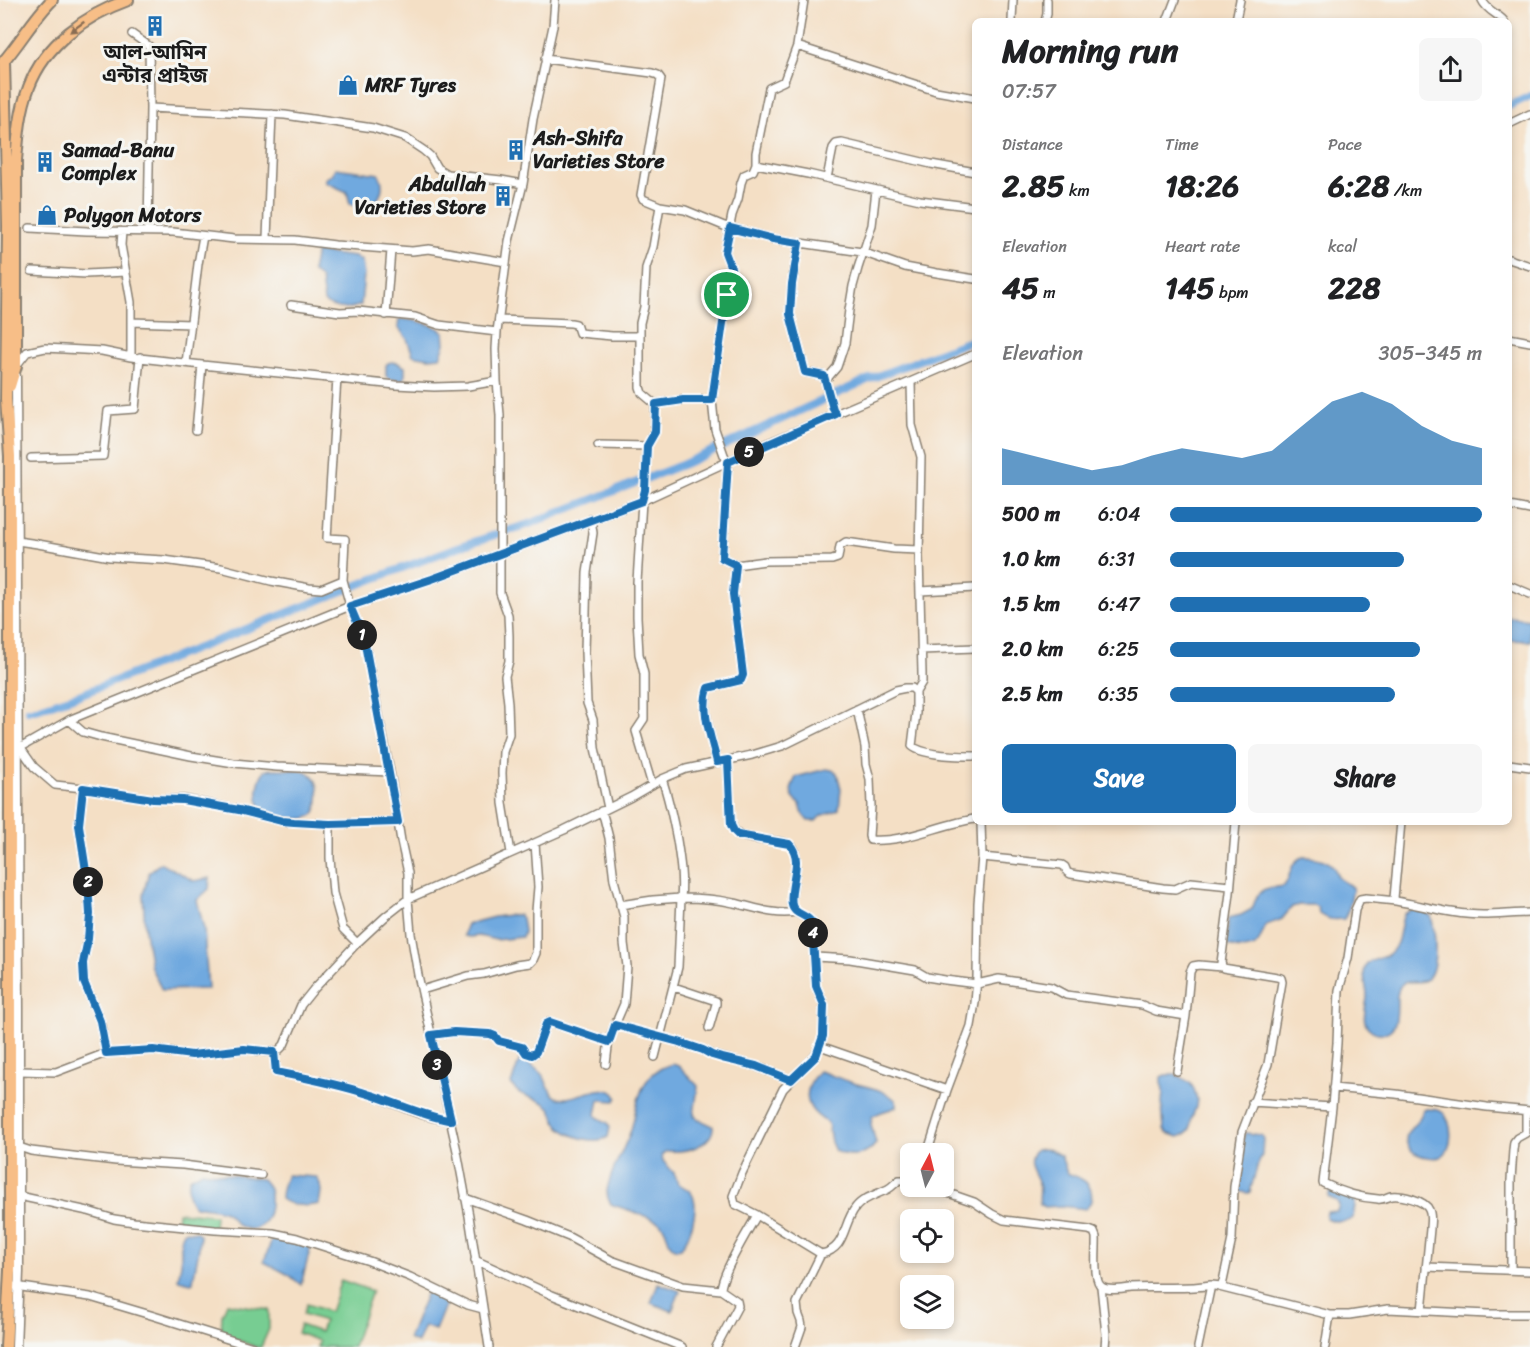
<!DOCTYPE html>
<html lang="en">
<head>
<meta charset="utf-8">
<style>
	:root { --surface:#fff; --page:#f6f6f6; --text:#202124; --muted:#757577; --accent:#1f6fb2 }
	body { margin:0; font-family:Sriracha,"Noto Sans Bengali",sans-serif; background:var(--page); color:var(--text); height:100vh; display:flex; flex-direction:column; font-size:22px; white-space:nowrap }
	* { box-sizing:border-box; margin:0 }
	p { font-size:20px; color:var(--muted) }
	.icon { flex:none; width:33px; height:33px; fill:none; stroke:currentColor; stroke-width:2; stroke-linecap:round; stroke-linejoin:round }
	.map { position:relative; flex:1; overflow:hidden }
	.details { position:absolute; left:972px; top:18px; width:540px; height:807px; display:flex; flex-direction:column; background:var(--surface); border-radius:9px; box-shadow:0 3px 9px #0003 }
	.details>* { flex:none }
	.needle { width:39px; rotate:7deg }
	.controls { position:absolute; left:900px; top:1143px; display:grid; gap:12px }
	.controls a { display:grid; place-items:center; width:54px; height:54px; border-radius:9px; background:var(--surface); box-shadow:0 3px 9px #0003; font-size:30px }
	.pin { position:absolute; display:grid; place-items:center; width:51px; height:51px; color:#fff; margin:-26px; border:3px solid #fff; border-radius:50%; box-shadow:0 2px 6px #0007 }
	.km { position:absolute; width:30px; height:30px; margin:-15px; border-radius:50%; background:#222; color:#fff; font-size:16px; line-height:30px; text-align:center }
	.round { display:grid; place-items:center; flex:none; width:63px; height:63px; border-radius:9px; background:var(--page) }
	.head { display:flex; align-items:center; justify-content:space-between; height:102px; padding:0 30px }
	h1 { font-size:33px; font-weight:800; line-height:45px }
	.figures { display:grid; grid-template-columns:repeat(3,1fr); gap:9px; height:102px; padding:6px 30px }
	.figures div { display:grid; align-content:center }
	.figures b { font-size:30px; font-weight:800 }
	.figures small { font-size:16px; font-weight:400 }
	.figures p { font-size:16px }
	.chart { height:168px; padding:12px 30px }
	.chart p { display:flex; justify-content:space-between }
	.chart svg { width:100%; height:108px; margin-top:6px; fill:var(--accent); opacity:.7 }
	.cta { display:flex; gap:12px; margin-top:auto; padding:12px 30px }
	.cta a { flex:1; height:69px; border-radius:9px; background:var(--accent); color:#fff; font-size:24px; font-weight:800; line-height:69px; text-align:center }
	.cta a+a { background:var(--page); color:var(--text) }
	ul { padding:0 30px; list-style:none; font-size:20px }
	li { display:grid; grid-template-columns:96px 72px 1fr; align-items:center; height:45px }
	li i { height:15px; border-radius:8px; background:var(--accent) }
	.map>svg:first-child { display:block }
</style>
</head>
<body>
<div class="map">
<svg width="1530" height="1347" viewBox="0 0 1530 1347">
	<rect width="100%" height="100%" fill="#f6f6f2"/>
	<filter id="ink" filterUnits="userSpaceOnUse"><feTurbulence type="fractalNoise" baseFrequency=".0167" numOctaves="2"/><feDisplacementMap in="SourceGraphic" scale="12" xChannelSelector="R" yChannelSelector="G"/><feConvolveMatrix kernelMatrix="1 2 1 2 8 2 1 2 1" color-interpolation-filters="sRGB"/></filter>
	<filter id="wash" filterUnits="userSpaceOnUse"><feTurbulence type="fractalNoise" baseFrequency=".008" numOctaves="4" result="noise"/><feDisplacementMap in="SourceGraphic" scale="24" xChannelSelector="R" yChannelSelector="G"/><feGaussianBlur stdDeviation="1.35" result="paint"/><feColorMatrix in="noise" values="0 0 0 0 0 0 0 0 0 0 0 0 0 0 0 0 0 1.4 0 .05"/><feComposite in="paint" operator="in"/></filter>
	<g filter="url(#wash)">
		<rect width="100%" height="100%" fill="#f4dfc5"/>
		<path fill="#77cd92" stroke="#4a7457" stroke-width="1.5" d="M178 1212 215 1215 214 1228 177 1224Z
			M341 1280 372 1291 353 1347H317L319 1341 297 1333 300 1325 320 1332 324 1321 303 1314 307 1304 330 1312Z
			M227 1303 269 1310V1329L261 1347H256L221 1334 222 1315Z"/>
		<path fill="#6fa9df" stroke="#46627e" stroke-width="1.5" d="M335 168 379 174C385 185 382 199 370 206 364 209 356 206 350 204L347 192 325 182 326 178 332 175Z
			M316 252 355 257 362 261 364 275 361 305C348 310 335 310 324 302L321 279 312 271Z
			M399 319C411 319 434 324 444 332L445 344 440 357 429 358 413 355 407 339 398 327Z
			M392 362 398 363 405 367V376L403 380 390 379 386 376V365L388 363Z
			M1509 617 1530 619V641L1509 640Z
			M271 769C297 770 322 765 318 800 317 806 317 813 311 816 306 820 295 819 289 818 282 818 272 817 267 813 253 804 257 783 264 771Z
			M826 769 832 770 837 773 841 789 839 809C831 815 822 812 816 821H808L803 815 800 804C788 796 790 789 796 777Z
			M1303 857C1313 857 1328 859 1334 868 1336 871 1336 874 1338 877 1342 882 1349 883 1353 889L1349 908 1344 919C1334 920 1327 920 1319 914L1318 908 1314 905H1299L1292 907 1282 919 1266 925C1263 931 1261 939 1257 944 1249 951 1235 949 1227 945L1228 918 1241 915 1252 909 1257 896 1265 889 1284 886C1292 875 1289 862 1303 857Z
			M161 863 194 881 210 878 209 889 197 900 204 929 208 989 162 990 151 968 145 931 143 895 149 872Z
			M1411 910 1423 911 1431 916C1435 930 1440 974 1424 981 1418 983 1406 980 1402 984 1390 996 1406 1027 1384 1033 1379 1034 1375 1033 1371 1030 1359 1022 1367 1007 1367 996 1367 987 1362 977 1365 968 1368 958 1384 960 1391 952 1401 943 1399 926 1404 914Z
			M509 915H519L522 918 524 932 522 937 496 940 479 936 469 937 464 936 465 929 467 924 494 917Z
			M520 1059 527 1060C532 1067 540 1071 544 1077 547 1083 549 1093 556 1097 572 1104 607 1077 617 1097L615 1101 599 1100 596 1114 597 1117 608 1123 610 1127 608 1137C593 1145 565 1136 556 1122 553 1116 554 1110 547 1105 535 1096 519 1098 511 1084Z
			M672 1064 679 1066 698 1086 694 1115 698 1119 713 1126C714 1141 694 1150 680 1151 676 1152 668 1150 665 1152 663 1153 663 1155 662 1156L663 1161 674 1173 678 1184C683 1187 690 1189 693 1196 699 1209 690 1237 681 1248L676 1249C666 1244 669 1232 661 1224 655 1218 621 1208 611 1204 608 1200 607 1197 607 1191 610 1170 624 1151 631 1130 636 1113 636 1098 646 1082 652 1072 662 1067 672 1064Z
			M819 1071C829 1074 838 1078 847 1081 863 1087 885 1088 896 1101V1107C888 1111 879 1111 872 1117L871 1125 876 1143C867 1158 849 1157 835 1151L831 1142 828 1123C823 1120 817 1116 813 1111 802 1098 809 1081 819 1071Z
			M1165 1075H1176L1181 1077 1190 1083 1194 1089 1197 1099 1196 1107 1191 1120 1190 1129 1186 1134 1179 1137 1175 1136 1167 1133 1164 1129 1162 1105 1163 1089 1161 1083V1077Z
			M1424 1109C1430 1109 1437 1108 1442 1112 1453 1120 1455 1151 1440 1157 1434 1159 1423 1157 1417 1154 1412 1152 1407 1147 1406 1140 1406 1130 1416 1125 1420 1117 1421 1116 1423 1110 1424 1109Z
			M1246 1133 1260 1135 1263 1137 1262 1155 1257 1167 1250 1192 1248 1193 1237 1191 1244 1134Z
			M1044 1149 1051 1150 1061 1156 1067 1173C1072 1175 1077 1176 1081 1179 1093 1185 1095 1200 1086 1209L1061 1206 1045 1207 1040 1204C1038 1197 1041 1191 1039 1184 1035 1170 1024 1164 1036 1150Z
			M202 1171 262 1179C270 1187 271 1194 270 1205 269 1222 256 1236 238 1225 233 1222 231 1215 225 1212 215 1207 203 1209 193 1205 186 1195 187 1189 190 1178Z
			M287 1175 316 1177C323 1185 321 1194 319 1204 308 1207 290 1206 281 1199 281 1189 283 1183 287 1175Z
			M1331 1189 1356 1199 1353 1218C1347 1223 1334 1222 1326 1218L1327 1212 1337 1211 1339 1205 1337 1201 1328 1197Z
			M184 1231 197 1232 200 1235C200 1251 195 1266 193 1282L191 1283 179 1280 178 1279 181 1264V1239Z
			M273 1236 311 1246 301 1285 289 1275 264 1262Z
			M658 1283 680 1291 672 1311 651 1303Z
			M427 1292 447 1301 435 1330 424 1326 417 1343 408 1339Z"/>
		<g fill="none" stroke-linecap="round" stroke-linejoin="round">
			<path stroke="#6fa9df" stroke-width="8" d="M1509 106 1530 96
				M28 710H33L79 695 368 581 458 547 532 523 684 464 867 380 975 339"/>
		</g>
	</g>
	<g filter="url(#ink)">
		<g fill="none" stroke-linecap="round" stroke-linejoin="round">
			<g stroke="#887e70" stroke-width="10">
				<path id="minor" d="M1482 0C1487 11 1497 13 1504 21
					M1012 21 1013 0
					M1045 21 1047 14V0
					M1167 21 1175 0
					M1235 21 1237 15 1240 0
					M132 34 149 46 150 108 148 231
					M797 46 936 91 975 98
					M545 59 652 73 658 75 661 79 641 195 643 199 660 206 653 247 646 268 644 307 640 323V387L642 393 655 404V432L647 446 645 490 642 501 637 582V617L639 654 644 674V719L636 731 652 785
					M150 108 285 115 373 128 405 138 423 150 430 156 437 168 447 174 501 180 523 184
					M1509 124 1530 114
					M756 164 808 174 920 200 975 207
					M827 178 833 148 836 144 842 143 931 164 975 172
					M660 206 685 210 724 226 773 239 862 252 905 267 937 273 975 279
					M30 228 87 231 173 232 234 239 295 240 335 245 412 251 429 249 506 262
					M122 232 121 245 131 302V357
					M267 238 272 114
					M799 243 792 284 790 314 805 372 824 376 833 409 836 414
					M1509 259 1530 266
					M32 271 86 274 126 272
					M291 305 340 312 358 311 415 317 439 325 497 332
					M386 315 391 250
					M499 320 571 323 576 324 579 333 612 336H639
					M131 322 191 324
					M1509 338 1530 342
					M186 363 198 264 203 236
					M16 366 27 352 45 348 102 351 131 357 202 365 396 385 434 387 468 386 497 381
					M825 381 837 367 845 343 849 310 853 286 858 268 872 225 876 190
					M911 382 912 425 921 457 919 556 922 673V682L916 692V713L912 746C924 756 959 756 975 756
					M655 404 683 400H712
					M196 430 202 365
					M598 445 647 446
					M31 458 103 456 108 411 135 409 140 357
					M1509 506 1530 510
					M591 519 593 533 587 573 585 652 587 703 593 720 595 748 608 808
					M17 541 38 544 110 557 164 560 221 568 271 581 309 588 321 589 343 580
					M736 565 765 561 832 560 838 558 840 546 846 542 894 549 919 550
					M1509 585 1530 594
					M920 591 975 588
					M921 650 975 648
					M857 709 865 747 866 764 870 779 871 806 869 836 870 840C905 843 940 824 975 819
					M69 720 83 732 101 737 191 756 234 763 277 767 390 772
					M20 747 34 767 55 785 83 788 153 799H183L239 810 282 821 294 822 330 824 398 822
					M18 749 69 720 350 606 343 580 345 539 327 538 337 378
					M728 760 731 824C739 846 772 836 789 844 805 853 788 893 792 907 794 915 808 915 812 923L816 986 824 1005 823 1036 820 1046 815 1056 783 1089 742 1173 733 1196 735 1204 757 1215 821 1254C847 1249 842 1224 856 1207 863 1198 878 1194 888 1189 892 1187 895 1183 899 1180H910
					M717 762C712 740 701 711 708 688L741 680 743 675 733 594 736 565 722 558 728 462 724 455 715 429 712 400 727 295 731 276V268L725 252 732 215 738 199 741 183 744 175 753 171 756 164V153L769 88 784 81 797 46 804 0
					M1509 764 1530 767
					M662 779C669 799 673 819 677 840 680 859 683 878 681 898 699 898 717 899 734 903 753 907 775 916 795 912
					M83 788 79 825 88 884 90 914 88 939 83 963 84 982 100 1021 106 1053
					M601 811 604 818 609 838 614 880 624 917V943L627 966 624 1004 609 1039 606 1064
					M1401 822 1394 898 1396 901C1425 906 1454 915 1483 915 1499 915 1515 913 1530 913
					M330 824V858L333 893 343 929 357 943
					M511 853 503 803 502 773 503 752 509 734 508 703 505 676 509 661V636L508 615 500 593V415L497 381 496 349 497 332 509 241 523 184 533 119 553 26 555 0
					M982 857 1062 865 1065 867 1067 872 1071 874 1163 888 1175 889 1191 882 1230 886
					M620 905 653 900 681 898 678 967 655 1057
					M815 957 850 959 915 970 927 977 945 980 977 984 999 979 1019 982 1051 987 1066 995 1142 1005 1156 1011 1186 1016 1190 972 1193 966 1199 965 1222 967
					M674 987 716 1001V1004L709 1028
					M422 990 468 976 484 974 516 965 530 963 533 960 536 953V911L538 887 535 843
					M615 1025 679 1042 703 1050 713 1055 755 1066 791 1080
					M431 1035 454 1032 490 1034 495 1036 499 1041 522 1047 526 1053 533 1055 536 1052 546 1024 550 1022 609 1042
					M820 1046 947 1090
					M274 1052 276 1072C308 1078 340 1084 371 1095 395 1103 426 1120 451 1120
					M19 1071 56 1072 106 1053 136 1051 153 1050 192 1055 244 1049 270 1052 278 1051 284 1045 301 1005 313 990 357 943 385 917 408 899 564 830 631 797 662 779 686 769 752 755 782 746 896 690 906 688H912L916 692
					M1177 1071 1186 1016
					M1333 1088 1396 1094 1487 1107 1530 1111
					M1252 1102 1332 1107 1337 1043 1339 990 1348 958 1355 910 1360 899 1366 898 1396 901
					M1332 1107 1323 1183C1339 1191 1360 1198 1378 1199 1383 1200 1386 1197 1391 1196 1401 1195 1425 1200 1429 1210 1432 1216 1430 1223 1430 1229L1422 1311
					M19 1147 31 1151 81 1157 116 1161 183 1165 261 1175
					M927 1154 947 1090 971 1026 975 1003 977 978 978 903 982 857 981 822
					M928 1186 974 1202 992 1214 1004 1220 1089 1230 1094 1232 1096 1237C1097 1248 1092 1281 1102 1287 1107 1291 1124 1289 1130 1288 1157 1286 1184 1290 1211 1285L1330 1315H1349L1388 1309 1488 1314H1530
					M19 1196 88 1211 114 1219 134 1222 215 1230 273 1233 297 1238 369 1261 410 1277 468 1305 483 1309
					M465 1198 527 1220 569 1237 611 1260 683 1286 721 1290
					M475 1260 552 1295 682 1347
					M1426 1267 1530 1271
					M1511 1270V1180L1513 1150 1514 1142 1517 1138 1526 1133V1111
					M15 1286 90 1297 154 1316 253 1347
					M1101 1287 1106 1334 1105 1347
					M489 1347 469 1216 457 1151 418 975 411 934 408 899V873L401 841 390 772 364 639 350 606 432 579 642 501 775 440 975 354
					M716 1347 738 1306 737 1301 721 1290C721 1274 748 1231 757 1215
					M795 1347 802 1327 801 1321 798 1313 797 1303 821 1254
					M1198 1347 1211 1285 1222 1286 1232 1239 1234 1187 1242 1132 1268 1064 1282 982 1281 978 1277 977 1223 968 1221 963 1230 893 1236 822
					M1325 1347 1330 1315"/>
			</g>
			<g stroke="#887e70" stroke-width="11">
				<path id="tertiary" d="M16 376 19 1009V1272L16 1347"/>
			</g>
			<g stroke="#887e70" stroke-width="14">
				<path id="primary" d="M10 386 16 366V161C18 136 20 110 29 87 45 44 86 15 128 0
					M6 1347 10 1270V456L6 399 8 226 4 61C21 41 34 18 52 0"/>
			</g>
			<use href="#minor" stroke="#fff" stroke-width="7"/>
			<use href="#tertiary" stroke="#fff" stroke-width="8"/>
			<use href="#primary" stroke="#f7be87" stroke-width="10"/>
		</g>
		<defs><path id="oneway-solid" d="M-6-.8H1V-3.2L6.5 0L1 3.2V.8H-6Z" transform="scale(1.5)"/></defs>
		<use fill="#8a6d52" href="#oneway-solid" transform="translate(77 27) rotate(144)"/>
	</g>
	<g fill="none" stroke-linecap="round" stroke-linejoin="round" filter="url(#ink)">
		<g stroke="#fff" stroke-width="12">
			<path id="route" d="M730 228 773 239 799 243 792 284 790 314 805 372 824 376 833 409 836 414 728 462 722 558 736 565 733 594 743 675 741 680 708 688C700 711 712 740 717 762L728 760 731 825 734 831 738 835 789 844C805 859 788 886 792 905 794 915 807 914 812 923L816 986 824 1005 823 1036 816 1056 791 1080 756 1066 722 1058 712 1055 703 1050 679 1042 615 1025 609 1042 550 1022 546 1024 536 1052 532 1055 526 1053 522 1047 499 1041 495 1036 490 1034 454 1032 431 1035 451 1120H448C420 1115 395 1102 368 1094 338 1084 307 1078 276 1072L274 1052 244 1049 192 1055 153 1050 106 1053 100 1021 84 982 83 963 88 939 90 914 88 884 79 825 83 788 153 799 183 800 239 810 282 821 294 822 330 824 398 822 364 639 350 606 432 579 642 501 645 490 647 446 655 432 656 404 683 400H712L727 295 730 276 731 268 725 252Z"/>
		</g>
		<use href="#route" stroke="#1f6fb2" stroke-width="8"/>
	</g>
	<defs>
		<g id="building-bare" transform="scale(1.62)"><path d="M-4-6H4V6H1V3H-1V6H-4ZM-2.5-4.3h1.7v1.8h-1.7ZM.8-4.3h1.7v1.8H.8ZM-2.5-1h1.7V.8h-1.7ZM.8-1h1.7V.8H.8Z" fill="#1f6fb2" stroke="#f6f6f2" stroke-width="2.5" paint-order="stroke"/></g>
		<g id="shop-bare" transform="scale(1.62)"><path d="M-5-2.5h2.3a2.7 3.5 0 0 1 5.4 0H5L5.5 6h-11ZM-1.5-2.5h3a1.5 2.3 0 0 0-3 0Z" fill="#1f6fb2" stroke="#f6f6f2" stroke-width="2.5" paint-order="stroke"/></g>
	</defs>
	<g fill-rule="evenodd">
		<use href="#building-bare" x="155" y="26"/>
		<use href="#shop-bare" x="348" y="85"/>
		<use href="#building-bare" x="516" y="150"/>
		<use href="#building-bare" x="45" y="162"/>
		<use href="#building-bare" x="503" y="196"/>
		<use href="#shop-bare" x="47" y="215"/>
	</g>
	<g text-anchor="middle" stroke-width="6" stroke-linejoin="round" paint-order="stroke">
		<g font-size="20" font-weight="bold" fill="#1c1c1c" stroke="#f6f6f2" text-anchor="start">
			<text x="155" y="59" text-anchor="middle">আল-আমিন<tspan x="155" dy="23">এন্টার প্রাইজ</tspan></text>
			<text x="365" y="92">MRF Tyres</text>
			<text x="533" y="145">Ash-Shifa<tspan x="533" dy="23">Varieties Store</tspan></text>
			<text x="62" y="157">Samad-Banu<tspan x="62" dy="23">Complex</tspan></text>
			<text x="486" y="191" text-anchor="end">Abdullah<tspan x="486" dy="23">Varieties Store</tspan></text>
			<text x="64" y="222">Polygon Motors</text>
		</g>
	</g>
</svg>
<div class="controls">
<a><svg class="needle" viewBox="-14 -14 28 28"><path d="M0-13l5 13h-10z" fill="#e53935"/><path d="M0 13l5-13h-10z" fill="#757577"/></svg></a>
<a><svg class="icon" aria-label="locate" viewBox="0 0 24 24"><circle cx="12" cy="12" r="6"/><path d="M12 2v4M12 18v4M2 12h4M18 12h4"/></svg></a>
<a><svg class="icon" aria-label="layers" viewBox="0 0 24 24"><path d="M12 4l9 5-9 5-9-5zM3 14l9 5 9-5"/></svg></a>
</div>
<div class="pin" style="left:727px;top:295px;background:#1e9e55"><svg class="icon" aria-label="arrive" viewBox="0 0 24 24"><path d="M6 21V4h12l-3 4 3 4H6"/></svg></div>
<b class="km" style="left:362px;top:635px">1</b>
<b class="km" style="left:88px;top:882px">2</b>
<b class="km" style="left:437px;top:1065px">3</b>
<b class="km" style="left:813px;top:933px">4</b>
<b class="km" style="left:749px;top:452px">5</b>
<section class="details">
<div class="head"><div><h1>Morning run</h1><p>07:57</p></div><a class="round"><svg class="icon" aria-label="share" viewBox="0 0 24 24"><path d="M12 15V3M7 8l5-5 5 5M5 13v7h14v-7"/></svg></a></div>
<div class="figures">
<div><p>Distance</p><b>2.85<small> km</small></b></div>
<div><p>Time</p><b>18:26</b></div>
<div><p>Pace</p><b>6:28<small> /km</small></b></div>
</div>
<div class="figures">
<div><p>Elevation</p><b>45<small> m</small></b></div>
<div><p>Heart rate</p><b>145<small> bpm</small></b></div>
<div><p>kcal</p><b>228</b></div>
</div>
<div class="chart"><p><span>Elevation</span>305–345 m</p>
<svg viewBox="0 0 160 44" preserveAspectRatio="none"><path d="M0 44V29L10 32L20 35L30 38L40 36L50 32L60 29L70 31L80 33L90 30L100 20L110 10L120 6L130 11L140 20L150 26L160 29V44z"/></svg>
</div>
<ul>
<li><b>500 m</b>6:04<i style="width:100%"></i></li>
<li><b>1.0 km</b>6:31<i style="width:75%"></i></li>
<li><b>1.5 km</b>6:47<i style="width:64%"></i></li>
<li><b>2.0 km</b>6:25<i style="width:80%"></i></li>
<li><b>2.5 km</b>6:35<i style="width:72%"></i></li>
</ul>
<div class="cta"><a>Save</a><a>Share</a></div>
</section>
</div>
</body>
</html>
